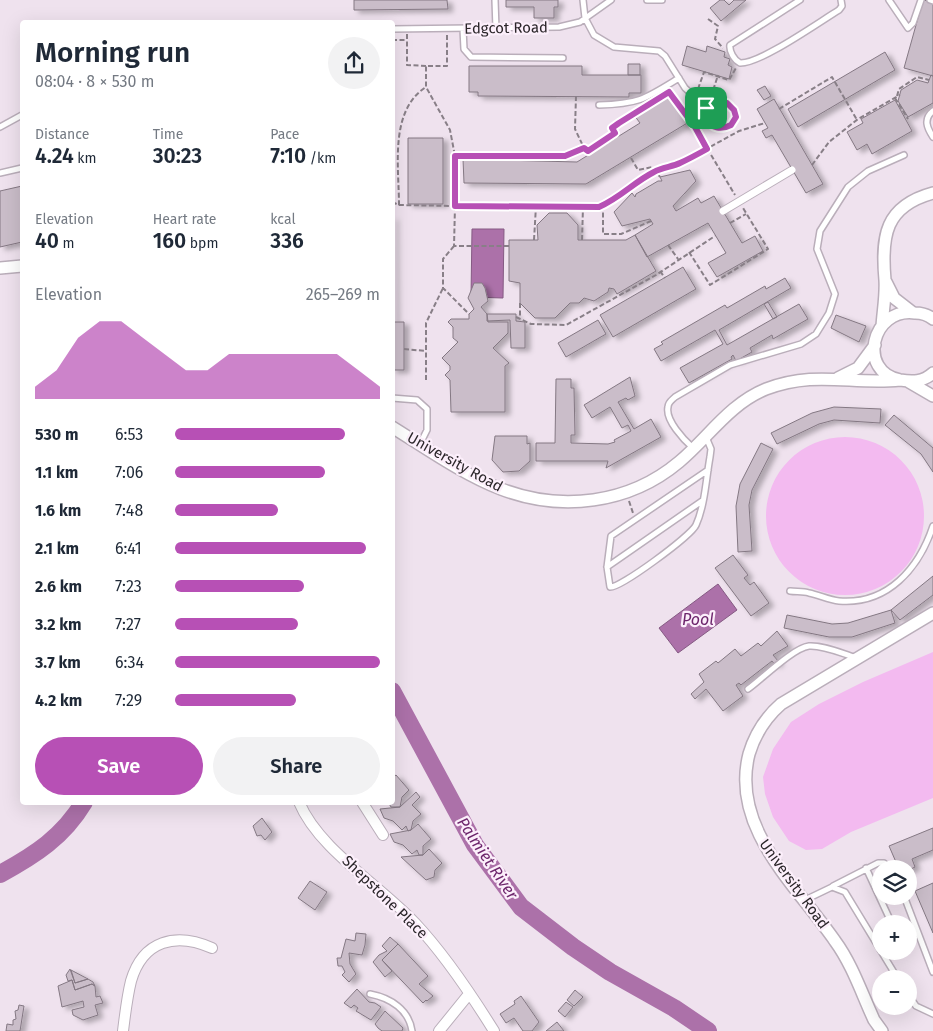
<!DOCTYPE html>
<html lang="en">
<head>
<meta charset="utf-8">
<style>
	:root { --surface:#fff; --page:#f2f2f3; --text:#1f2937; --muted:#747a83; --accent:#b750b5 }
	body { margin:0; font-family:"Fira Sans",sans-serif; background:var(--page); color:var(--text); height:100vh; display:flex; flex-direction:column; font-size:19px; white-space:nowrap }
	* { box-sizing:border-box; margin:0 }
	p { font-size:16px; color:var(--muted) }
	.icon { flex:none; width:28px; height:28px; fill:none; stroke:currentColor; stroke-width:2; stroke-linecap:round; stroke-linejoin:round }
	.map { position:relative; flex:1; overflow:hidden }
	.drawer { position:absolute; left:20px; top:20px; width:375px; height:785px; display:flex; flex-direction:column; background:var(--surface); border-radius:5px; box-shadow:0 5px 20px #0002 }
	.drawer>* { flex:none }
	.controls { position:absolute; left:872px; top:860px; display:grid; gap:10px }
	.controls a { display:grid; place-items:center; width:45px; height:45px; border-radius:50%; background:var(--surface); box-shadow:0 5px 20px #0002; font-size:25px }
	.pin { position:absolute; display:grid; place-items:center; width:42px; height:42px; color:#fff; margin:-21px; border-radius:10px; box-shadow:0 2px 8px #0006 }
	.round { display:grid; place-items:center; flex:none; width:52px; height:52px; border-radius:26px; background:var(--page) }
	.headline { display:flex; align-items:center; justify-content:space-between; height:85px; padding:0 15px }
	h1 { font-size:28px; font-weight:600; line-height:38px }
	.metrics { display:grid; grid-template-columns:repeat(3,1fr); gap:8px; height:85px; padding:5px 15px }
	.metrics div { display:grid; align-content:center }
	.metrics b { font-size:21px; font-weight:600 }
	.metrics small { font-size:14px; font-weight:400 }
	.metrics p { font-size:14px }
	.chart { height:140px; padding:10px 15px }
	.chart p { display:flex; justify-content:space-between }
	.chart svg { width:100%; height:90px; margin-top:5px; fill:var(--accent); opacity:.7 }
	.action { display:flex; gap:10px; margin-top:auto; padding:10px 15px }
	.action a { flex:1; height:58px; border-radius:30px; background:var(--accent); color:#fff; font-size:20px; font-weight:600; line-height:58px; text-align:center }
	.action a+a { background:var(--page); color:var(--text) }
	ul { padding:0 15px; list-style:none; font-size:16px }
	li { display:grid; grid-template-columns:80px 60px 1fr; align-items:center; height:38px }
	li i { height:12px; border-radius:6px; background:var(--accent) }
	.map>svg:first-child { display:block }
</style>
</head>
<body>
<div class="map">
<svg width="933" height="1031" viewBox="0 0 933 1031">
	<defs>
		<filter id="shadow"><feDropShadow dx="5" dy="3" stdDeviation="2.5" flood-color="#0004"/></filter>
	</defs>
	<rect width="100%" height="100%" fill="#efe2ee"/>
	<path fill="#f3baf0" d="M766 516a79 79 0 1 1 158 0a79 79 0 1 1-158 0Z
		M933 652V798L851 832 822 849 806 850 789 841 773 817 765 794 763 777 773 749 791 722 819 704 863 682Z"/>
	<path fill="#ac71a9" stroke="#855a83" d="M472 229H504L503 298 471 297Z
		M718 584 737 610 678 653 659 628Z"/>
	<g fill="none" stroke-linecap="round" stroke-linejoin="round">
		<path stroke="#ac71a9" stroke-width="18" d="M392 691 475 845 521 907 573 947 610 972 674 1008 708 1031
			M0 874C35 855 63 837 84 802"/>
	</g>
	<path fill="#cabdc9" stroke="#847883" filter="url(#shadow)" d="M354 0H447L448 9 354 10Z
		M506 0H558V7H554V18H534V7H506Z
		M720 0H724L729 5 734 0H746L721 21 710 8Z
		M923 0 933 2V76L904 68Z
		M687 46 706 52 707 46 725 52 724 57 730 59 728 65 732 67 729 79 682 65Z
		M885 52 895 70 798 127 788 109Z
		M628 64H640V75H628Z
		M469 66H582V75H641V93H629V97L478 96V92H469Z
		M931 75 933 76V103L908 117 898 101 901 90 917 80 928 83Z
		M765 86 771 96 764 100 757 90Z
		M669 95 689 122 586 184 464 183 463 159 577 162 640 123 634 115Z
		M774 99 823 184 806 193 772 135 766 138 762 131 768 128 757 109Z
		M895 100 912 131 872 154 867 144 857 150 847 132 863 123 861 119Z
		M408 138H443V204H408Z
		M690 170 696 181 673 206 676 211 698 198 701 203 714 196 742 243 755 236 763 251 717 277 708 263 726 253 708 223 647 257 635 235 653 224 650 219 622 226 614 212 632 193 635 197 636 194 658 181H662L660 177Z
		M22 186V242L0 247V191Z
		M549 213H567L578 225V240H626L635 235 656 271 617 294 614 289 609 288 608 292 594 301 584 298 579 303H570L555 318H535L520 303V283L509 281V240H538L537 225Z
		M392 217H393L394 322H392Z
		M683 267 696 289 613 337 600 315Z
		M785 278 791 288 719 330 727 345 799 304 808 319 773 339 772 335 750 348 752 352 736 361 733 355 731 357 732 359 689 383 680 368 723 344 715 330 661 361 654 349 663 344 661 342 725 305 727 308 765 286 766 289Z
		M474 283H482L485 288 488 301 481 307 487 314 488 322H508V333L493 348 509 363 505 366V412H451L450 380 445 375 450 370V366L442 358 458 342 453 338V327L448 322 451 319H469V314L474 309 468 298Z
		M768 302 777 317 773 319 764 304Z
		M487 314H516V321L525 322V348H511L510 320 487 321Z
		M836 315 866 326 859 342 831 328Z
		M598 320 606 334 566 357 558 343Z
		M392 322H404V370H392Z
		M630 377 635 396 628 400 626 398 618 402 634 429 651 419 661 437 606 468 608 461H536V443H555L556 379H571V388H574L575 435H571V443L608 444 615 442 614 440 631 431 628 425 622 428 610 407 592 418 584 405Z
		M834 407 881 409 880 423 834 420 819 424 777 444 771 433 812 413Z
		M894 415 933 448V472L921 454 885 425Z
		M495 436H527V444L530 443V461L519 471 503 472 492 460Z
		M761 443 773 449 752 490 749 505 752 551 738 552 736 506 740 484Z
		M733 555 748 575 744 578 750 585 754 582 769 603 751 616 715 568Z
		M933 576V595L900 620 891 610Z
		M891 610 895 623 852 637H829L784 628 787 615 832 624 848 623Z
		M777 631 788 646 773 655 779 662 775 665 772 661 741 685 739 683 736 685 743 696 723 711 706 689 695 699 691 694 704 682 699 674 716 661 718 663 735 649 741 656 758 643 761 646Z
		M396 775 409 790 402 797 400 807H391L388 802H392V778Z
		M416 792 420 797 412 805 421 814 413 821 411 830 408 831 406 826 402 830 393 821 384 818 380 809 400 807Z
		M262 818 272 832 265 840 261 835 257 836 253 826Z
		M418 824 431 839 423 846V855H419L417 850 412 854 403 845 394 842 390 834 411 830Z
		M933 828V850L912 859 915 867 909 870 899 869 889 846Z
		M429 849 442 863 435 870 434 877 426 880 401 857 423 855Z
		M310 881 327 892 315 910 298 898Z
		M933 883V933L915 891Z
		M356 933 366 934 365 945 362 955 349 953 350 964 356 974 349 982 342 975 345 972 342 966H338L337 958H341L346 939 355 941Z
		M390 937 398 944 382 960 392 971 385 977 373 962 379 955 387 951 382 946Z
		M398 944 428 976 419 984 433 996 427 1001 426 1000 423 1003 382 960Z
		M70 969 75 983 88 979 93 982 95 986 92 984 75 990 72 980 68 981 66 975Z
		M71 970 88 979 75 983Z
		M72 980 75 990 92 984 95 986 96 997 100 996 103 1003 95 1005 98 1015 83 1020 73 1015 72 1010 84 1007 83 1001 62 1007 58 986Z
		M357 989 369 1002 375 1003 381 1007 371 1020 356 1011 358 1008 354 1005 351 1008 344 1003Z
		M575 990 583 997 574 1006 567 1000Z
		M521 996 539 1022 532 1031H523L514 1018 506 1023 500 1014 515 1004 514 1001Z
		M566 1002 573 1007 565 1017 558 1011Z
		M19 1005 24 1006 20 1031H6L7 1024 13 1025V1020L16 1019 15 1011 18 1010Z
		M385 1011 403 1028 402 1031H382L378 1028 375 1024Z
		M557 1022 564 1031H546Z"/>
	<g fill="none" stroke-linecap="round" stroke-linejoin="round">
		<g stroke="#baaeba" stroke-width="8">
			<path id="service" d="M495 0 496 29
				M583 0 585 18 594 35 614 47 659 51 665 56 685 88 706 107
				M647 0H662
				M800 0 730 45C729 51 734 60 740 63 760 64 819 22 839 10L842 6 841 0
				M889 0 908 28 913 23 921 0
				M930 0 933 1
				M392 29 559 27 580 22 611 0
				M463 29 464 49 471 57 563 58
				M715 102H723L732 107 736 117 731 125 718 128 710 124 706 107Z
				M599 105C639 104 645 99 679 78
				M933 111C923 119 927 128 933 137
				M0 127 22 115
				M0 173 22 168
				M392 398 417 400 427 409V430L420 444
				M706 437 711 449 710 457C706 479 705 505 696 525 691 536 619 589 610 587L607 567 611 536 708 470
				M693 448C684 440 665 420 668 407 668 402 672 400 675 397L730 365 801 344 816 334 829 313 835 294 817 249 820 231 848 187 868 171 904 155
				M607 567 702 501
				M790 591C796 592 803 591 809 593 819 595 829 600 839 601 888 605 919 568 933 526
				M748 689C762 679 793 648 809 646 823 645 841 653 854 657
				M866 868 892 924
				M833 886 878 863H884L891 869
				M904 896 933 972
				M805 900 832 887 845 892 898 979
				M909 936 917 933
				M370 994C391 998 409 1010 412 1031
				M909 996 916 1006 933 1014"/>
		</g>
		<g stroke="#baaeba" stroke-width="12">
			<path id="minor" d="M299 802C319 850 380 885 415 923 445 955 471 994 494 1031
				M362 802 383 835
				M123 1031C125 1015 127 997 131 981 143 940 176 932 212 948
				M439 1031 469 994"/>
		</g>
		<g stroke="#baaeba" stroke-width="14">
			<path id="tertiary" d="M0 268 22 266
				M886 282 894 298 912 312
				M933 319C928 315 922 313 915 313 871 307 857 372 900 380 913 382 923 382 933 373
				M882 326C883 311 886 295 885 280 881 236 885 206 933 193
				M838 378 858 368 875 345
				M909 382 933 396
				M392 427C426 448 464 475 501 489 561 512 629 504 679 462 708 438 729 404 766 389 816 370 851 385 900 380
				M882 1031 874 1020C862 994 852 964 835 941 797 886 730 828 749 754 755 734 765 718 781 704L933 613"/>
		</g>
		<path stroke="#887f87" stroke-width="2" stroke-dasharray="5 2.5" stroke-linecap="butt" d="M708 19 718 26 715 39 723 48
			M407 34V65L426 66
			M447 35V66H426V87L450 130 455 156
			M392 40H407
			M698 89 704 72 729 80 736 68
			M669 93 692 123 735 195
			M576 96 575 129 584 148
			M897 96 899 89 917 77 929 80
			M711 97 718 75
			M895 98 908 119
			M779 109 832 77 857 120
			M695 127 702 121
			M631 158 638 170 653 167 660 177
			M812 165 829 142 858 119 900 95
			M392 202 399 205 455 206V156H565L584 148 588 151 615 133 612 128 650 104
			M399 205C399 167 389 111 426 87
			M603 205V234H621L651 221
			M730 223 746 214
			M534 240 536 206
			M582 240 583 207
			M668 245 678 259
			M454 246 443 259V288L469 314
			M509 246H454L455 206 599 207 620 196 629 186 656 170 679 164 739 131 765 123
			M689 252 710 285 768 249 743 208
			M660 271 665 278
			M520 303V317
			M516 317 531 324 566 325 656 275 715 236
			M404 349 426 351
			M426 380V323L443 288
			M629 501 633 513"/>
		<use href="#service" stroke="#fff" stroke-width="5"/>
		<use href="#minor" stroke="#fff" stroke-width="10"/>
		<use href="#tertiary" stroke="#fff" stroke-width="11"/>
		<g stroke="#baaeba" stroke-width="9" stroke-linecap="butt">
			<path id="pedestrian-bridge" d="M723 211 792 170"/>
		</g>
		<use href="#pedestrian-bridge" stroke="#fff" stroke-width="7"/>
	</g>
	<g fill="none" stroke-linecap="round" stroke-linejoin="round">
		<g stroke="#fff" stroke-width="10">
			<path id="route" d="M706 108V117L695 127 669 92 619 123 612 128 615 133 588 151 584 148 565 156H455V206L599 207C620 198 634 182 654 172 662 167 672 167 680 163 689 159 698 154 707 149L695 127 706 117C711 129 721 130 731 125L736 117 734 110 727 103 715 102 706 108"/>
		</g>
		<use href="#route" stroke="#b750b5" stroke-width="6"/>
	</g>
	<g text-anchor="middle" stroke-width="4.5" stroke-linejoin="round" paint-order="stroke">
		<g font-size="15" fill="#2b262a" stroke="#fceffb">
			<text transform="translate(506 28) rotate(-1)" y="5">Edgcot Road</text>
			<text transform="translate(455 462) rotate(29)" y="5">University Road</text>
			<text transform="translate(794 884) rotate(54)" y="5">University Road</text>
			<text transform="translate(385 897) rotate(44)" y="5">Shepstone Place</text>
		</g>
		<g font-size="16" font-style="italic" fill="#6d266c" stroke="#fceffb">
			<text x="698" y="625">Pool</text>
			<text transform="translate(488 858) rotate(56)" y="6">Palmiet River</text>
		</g>
	</g>
</svg>
<div class="controls">
<a><svg class="icon" aria-label="layers" viewBox="0 0 24 24"><path d="M12 4l9 5-9 5-9-5zM3 14l9 5 9-5"/></svg></a>
<a>+</a>
<a>−</a>
</div>
<div class="pin" style="left:706px;top:108px;background:#1e9e55"><svg class="icon" aria-label="arrive" viewBox="0 0 24 24"><path d="M6 21V4h12l-3 4 3 4H6"/></svg></div>
<section class="drawer">
<div class="headline"><div><h1>Morning run</h1><p>08:04 · 8 × 530 m</p></div><a class="round"><svg class="icon" aria-label="share" viewBox="0 0 24 24"><path d="M12 15V3M7 8l5-5 5 5M5 13v7h14v-7"/></svg></a></div>
<div class="metrics">
<div><p>Distance</p><b>4.24<small> km</small></b></div>
<div><p>Time</p><b>30:23</b></div>
<div><p>Pace</p><b>7:10<small> /km</small></b></div>
</div>
<div class="metrics">
<div><p>Elevation</p><b>40<small> m</small></b></div>
<div><p>Heart rate</p><b>160<small> bpm</small></b></div>
<div><p>kcal</p><b>336</b></div>
</div>
<div class="chart"><p><span>Elevation</span>265–269 m</p>
<svg viewBox="0 0 160 44" preserveAspectRatio="none"><path d="M0 44V38L10 30L20 14L30 6L40 6L50 14L60 22L70 30L80 30L90 22L100 22L110 22L120 22L130 22L140 22L150 30L160 38V44z"/></svg>
</div>
<ul>
<li><b>530 m</b>6:53<i style="width:83%"></i></li>
<li><b>1.1 km</b>7:06<i style="width:73%"></i></li>
<li><b>1.6 km</b>7:48<i style="width:50%"></i></li>
<li><b>2.1 km</b>6:41<i style="width:93%"></i></li>
<li><b>2.6 km</b>7:23<i style="width:63%"></i></li>
<li><b>3.2 km</b>7:27<i style="width:60%"></i></li>
<li><b>3.7 km</b>6:34<i style="width:100%"></i></li>
<li><b>4.2 km</b>7:29<i style="width:59%"></i></li>
</ul>
<div class="action"><a>Save</a><a>Share</a></div>
</section>
</div>
</body>
</html>
